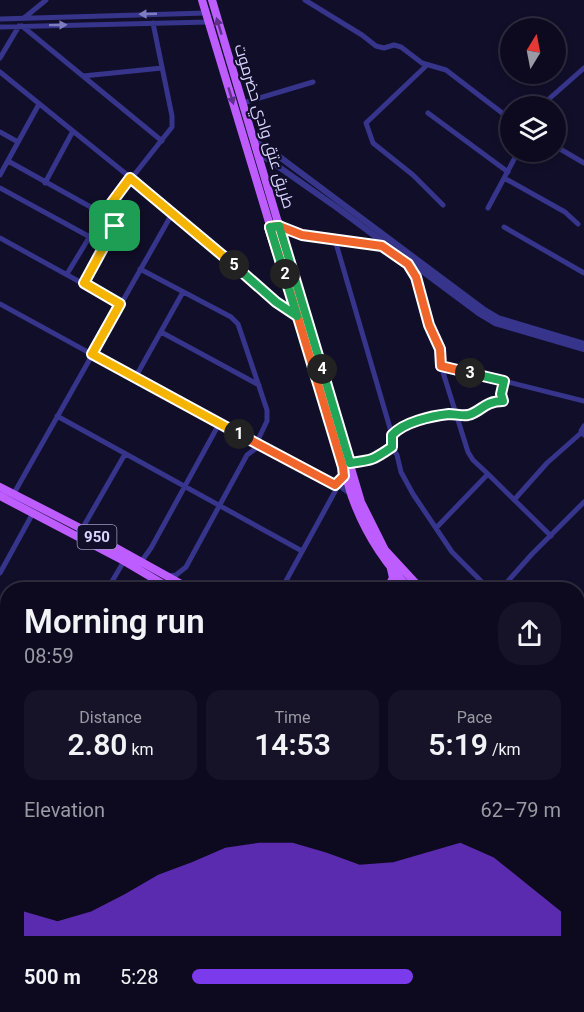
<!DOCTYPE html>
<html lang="en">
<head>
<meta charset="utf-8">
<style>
	:root { --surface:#0d0a1f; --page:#161328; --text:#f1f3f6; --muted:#9a9aa4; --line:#2d2b3d; --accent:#7c3aed }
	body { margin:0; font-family:Roboto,Cairo,sans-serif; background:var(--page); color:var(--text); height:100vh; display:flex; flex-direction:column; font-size:22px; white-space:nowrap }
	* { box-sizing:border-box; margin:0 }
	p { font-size:20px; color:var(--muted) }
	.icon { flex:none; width:33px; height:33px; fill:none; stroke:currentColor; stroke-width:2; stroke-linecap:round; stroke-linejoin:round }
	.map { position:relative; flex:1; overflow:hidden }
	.details { position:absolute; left:0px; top:582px; width:585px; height:430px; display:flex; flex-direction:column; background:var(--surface); border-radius:24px 24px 0 0; box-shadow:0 3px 9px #0003,0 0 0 2px var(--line) }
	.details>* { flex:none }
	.needle { width:39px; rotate:10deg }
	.controls { position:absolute; left:500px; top:18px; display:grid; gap:12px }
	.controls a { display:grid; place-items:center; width:66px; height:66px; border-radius:50%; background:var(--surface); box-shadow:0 3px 9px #0003,0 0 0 2px var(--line); font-size:30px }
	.pin { position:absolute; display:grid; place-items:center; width:51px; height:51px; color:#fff; margin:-26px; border-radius:12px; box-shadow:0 3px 9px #0006 }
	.km { position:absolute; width:30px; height:30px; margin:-15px; border-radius:50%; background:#222; color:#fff; font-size:16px; line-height:30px; text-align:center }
	.round { display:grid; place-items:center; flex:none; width:63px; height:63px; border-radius:24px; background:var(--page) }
	.overview { display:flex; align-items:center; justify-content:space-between; height:102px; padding:0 24px }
	h1 { font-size:33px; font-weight:600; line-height:45px }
	.figures { display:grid; grid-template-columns:repeat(3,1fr); gap:9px; height:102px; padding:6px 24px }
	.figures div { display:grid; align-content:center; border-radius:15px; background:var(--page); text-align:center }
	.figures b { font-size:30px; font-weight:600 }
	.figures small { font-size:16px; font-weight:400 }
	.figures p { font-size:16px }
	.chart { height:168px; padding:12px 24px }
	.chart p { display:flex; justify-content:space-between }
	.chart svg { width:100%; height:108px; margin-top:6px; fill:var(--accent); opacity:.7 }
	ul { padding:0 24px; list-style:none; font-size:20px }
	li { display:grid; grid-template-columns:96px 72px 1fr; align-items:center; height:45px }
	li i { height:15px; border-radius:8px; background:var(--accent) }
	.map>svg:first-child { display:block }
</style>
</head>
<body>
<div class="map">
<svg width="584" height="1012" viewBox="0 0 584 1012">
	<rect width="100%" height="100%" fill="#110e29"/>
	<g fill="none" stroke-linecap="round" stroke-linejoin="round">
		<path stroke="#36358b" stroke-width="5" d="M305 0 362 35 376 46 384 48 394 45 401 47 422 63 446 70 510 119
			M24 18 46 0
			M0 19 206 13
			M22 26 162 141
			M0 27 209 22
			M0 58 19 26
			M427 65 366 123 373 143 413 175 443 205
			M0 72 173 212 276 302 297 316
			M83 76 162 68
			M243 103 313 82
			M541 106 584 68
			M428 113 508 172
			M0 132 18 142
			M555 146 584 163
			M8 161 114 220 115 226 84 283
			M0 175 39 104
			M504 178 565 212 578 224
			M45 183 73 131
			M0 188 90 237
			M488 208 518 152
			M277 226 302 235 382 246 408 264 416 277 428 325 440 349 441 366 468 452 473 460 488 474 436 528
			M504 227 584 273
			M0 238 120 304
			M335 240 392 435
			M140 269 231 317 238 324 267 410V421L256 444
			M67 274 104 213 172 127V116L153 23
			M0 304 256 444 341 487 349 493
			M161 332 259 385
			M441 366 504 381
			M135 378 183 292
			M57 416 302 551
			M584 426 581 431 584 435
			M392 447V435C404 422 431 416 449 414 455 414 462 416 468 415 481 412 485 401 503 401L501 394 504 381 584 401
			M350 463C371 460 374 459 392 447L397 455 401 472 413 494 452 552 490 590
			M488 474 551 536
			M13 495 173 212
			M514 500 547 463 581 433
			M82 529 125 454
			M141 562 151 548 219 424
			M0 573 33 513
			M169 576 176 575 186 567 247 455 255 449 262 447
			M107 590 124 561
			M281 590 338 486
			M500 590 532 554 584 502
			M578 690H584
			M0 727 8 731
			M0 781 8 785
			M0 836 8 823
			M0 874 8 864
			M578 920 584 924
			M457 1005 467 1012
			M397 1012 402 1005
			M411 1012 416 1005"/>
		<path stroke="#36358b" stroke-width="6" d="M253 141 269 149 483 309 498 318 584 344
			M256 151 336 207 480 314 495 323 584 349"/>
		<path stroke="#bd5cff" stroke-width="8" d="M202 0 352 497C365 533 384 563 411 590
			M212 0 361 502 385 550 422 590
			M0 487 82 529 192 590
			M0 496 124 561 173 590
			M386 590 393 578 391 569
			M578 735 584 741
			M578 745 584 751
			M578 836 584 840
			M578 848 584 852"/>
	</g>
	<defs><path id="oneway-solid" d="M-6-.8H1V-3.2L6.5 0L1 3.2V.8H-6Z" transform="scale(1.5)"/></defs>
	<g fill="#7f7dbf">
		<use href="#oneway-solid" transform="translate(148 14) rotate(178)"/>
		<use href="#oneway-solid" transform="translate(58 25) rotate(-1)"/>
	</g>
	<g fill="#5e3189">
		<use href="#oneway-solid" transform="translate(219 26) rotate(-107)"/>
		<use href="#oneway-solid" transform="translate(231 96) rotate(73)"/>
	</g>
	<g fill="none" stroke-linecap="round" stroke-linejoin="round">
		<g stroke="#fff" stroke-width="12">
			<path id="split-1" d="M115 226 84 283 120 304 92 354 239 434"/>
		</g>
		<g stroke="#fff" stroke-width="12">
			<path id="split-2" d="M239 434 335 485 344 476 343 467 285 274"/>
		</g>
		<g stroke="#fff" stroke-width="12">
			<path id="split-3" d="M285 274 270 227 279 226 302 235 382 246 408 264 416 277 429 325 440 349 441 366 470 373"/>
		</g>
		<g stroke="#fff" stroke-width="12">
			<path id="split-4" d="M322 369 350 463C373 460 373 460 392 447V435C404 422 431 416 449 414 455 414 462 416 468 415 481 412 484 401 503 401L501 394 504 381 470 373"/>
		</g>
		<g stroke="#fff" stroke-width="12">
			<path id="split-5" d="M234 265 276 302 297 316 270 227 279 226 322 369"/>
		</g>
		<g stroke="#fff" stroke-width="12">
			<path id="split-6" d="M115 226 113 219 104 213 130 178 234 265"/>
		</g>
		<use href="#split-1" stroke="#f5b400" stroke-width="8"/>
		<use href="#split-2" stroke="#f0652b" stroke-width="8"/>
		<use href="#split-3" stroke="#f0652b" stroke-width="8"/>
		<use href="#split-4" stroke="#22a559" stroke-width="8"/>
		<use href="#split-5" stroke="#22a559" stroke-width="8"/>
		<use href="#split-6" stroke="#f5b400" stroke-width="8"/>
	</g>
	<g text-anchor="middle" stroke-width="4.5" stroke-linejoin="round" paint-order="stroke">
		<rect fill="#110e29" stroke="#9d99bf" stroke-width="1.5" x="77.5" y="525" width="39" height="24" rx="4.5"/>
		<g font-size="15" font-weight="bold" fill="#d9d5ff">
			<text x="97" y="542">950</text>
		</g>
		<g font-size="16" fill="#d9d5ff" stroke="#110e29">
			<text transform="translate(265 126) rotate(73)" y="6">طريق عتق وادي حضرموت</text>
		</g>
	</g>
</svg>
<div class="controls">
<a><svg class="needle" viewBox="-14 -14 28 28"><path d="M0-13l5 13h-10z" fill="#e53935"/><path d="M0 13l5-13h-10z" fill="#9a9aa4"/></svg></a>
<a><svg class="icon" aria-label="layers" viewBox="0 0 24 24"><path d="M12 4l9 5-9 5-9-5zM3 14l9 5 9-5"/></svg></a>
</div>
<div class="pin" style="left:115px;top:226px;background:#1e9e55"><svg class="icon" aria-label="arrive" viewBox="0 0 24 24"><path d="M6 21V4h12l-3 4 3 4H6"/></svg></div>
<b class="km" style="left:239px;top:434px">1</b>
<b class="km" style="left:285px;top:274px">2</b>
<b class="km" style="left:470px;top:373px">3</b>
<b class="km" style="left:322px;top:369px">4</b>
<b class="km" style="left:234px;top:265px">5</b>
<section class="details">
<div class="overview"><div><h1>Morning run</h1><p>08:59</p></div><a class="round"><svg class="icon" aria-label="share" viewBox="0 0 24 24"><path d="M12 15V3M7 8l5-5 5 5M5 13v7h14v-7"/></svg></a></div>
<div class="figures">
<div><p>Distance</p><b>2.80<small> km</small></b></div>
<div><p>Time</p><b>14:53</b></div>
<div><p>Pace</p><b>5:19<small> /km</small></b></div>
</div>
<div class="chart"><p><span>Elevation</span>62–79 m</p>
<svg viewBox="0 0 160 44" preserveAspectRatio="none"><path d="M0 44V34L10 38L20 34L30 27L40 19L50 14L60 8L70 6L80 6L90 10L100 15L110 14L120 10L130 6L140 12L150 23L160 34V44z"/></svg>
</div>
<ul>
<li><b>500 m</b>5:28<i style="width:60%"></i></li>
</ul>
</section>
</div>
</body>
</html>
